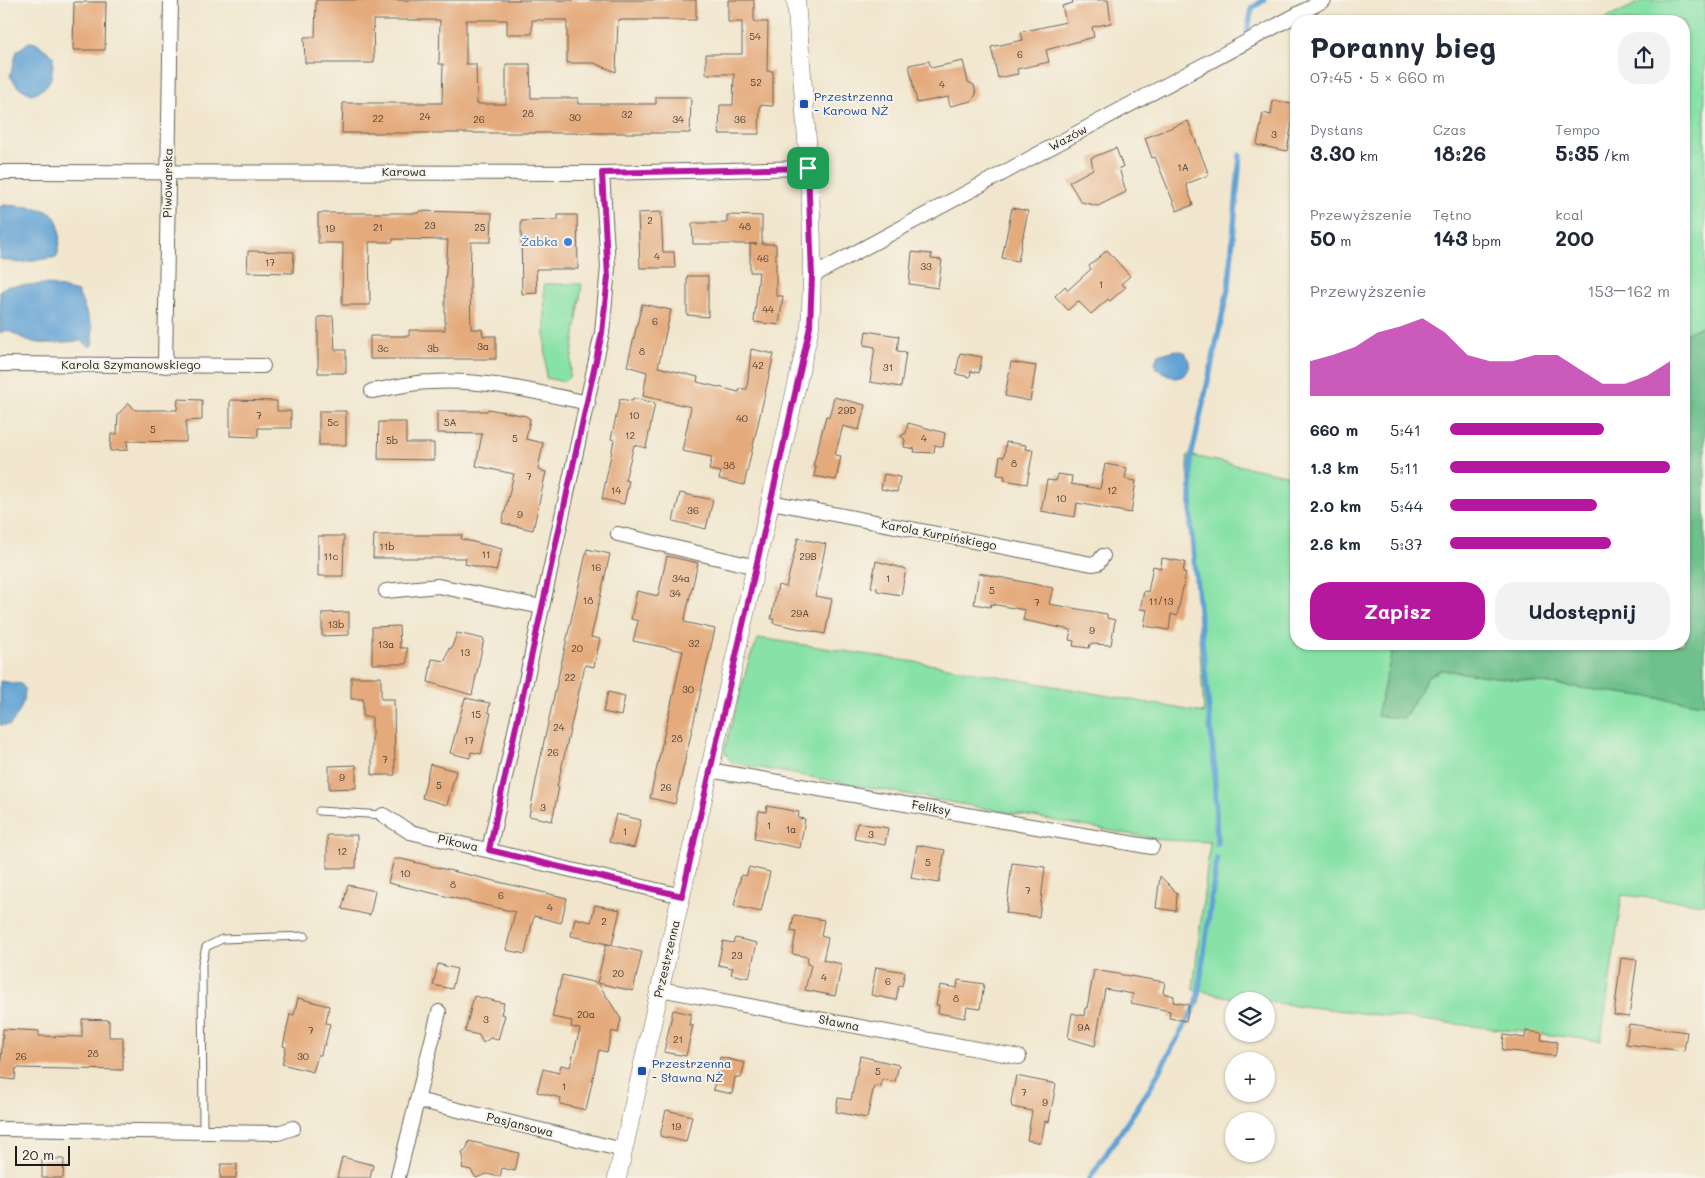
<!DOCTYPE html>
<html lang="pl">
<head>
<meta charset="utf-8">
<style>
	:root { --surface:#fff; --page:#f2f2f3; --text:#1f2937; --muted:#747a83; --accent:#b5179e }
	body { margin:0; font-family:Mali,sans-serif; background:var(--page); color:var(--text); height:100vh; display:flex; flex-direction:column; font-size:19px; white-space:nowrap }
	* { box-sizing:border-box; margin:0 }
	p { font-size:16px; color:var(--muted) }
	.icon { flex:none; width:28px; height:28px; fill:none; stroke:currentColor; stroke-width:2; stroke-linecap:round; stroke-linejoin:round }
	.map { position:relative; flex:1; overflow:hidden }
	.details { position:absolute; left:1290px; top:15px; width:400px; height:635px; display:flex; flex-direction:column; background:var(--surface); border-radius:20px; box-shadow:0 1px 4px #0004 }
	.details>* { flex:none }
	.fabs { position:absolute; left:1225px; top:992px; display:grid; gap:10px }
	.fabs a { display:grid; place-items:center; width:50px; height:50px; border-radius:50%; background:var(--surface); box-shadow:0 1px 4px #0004; font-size:25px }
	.scale { position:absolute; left:15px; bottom:12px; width:55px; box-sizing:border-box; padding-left:5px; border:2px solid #1c1c1c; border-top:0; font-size:14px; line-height:18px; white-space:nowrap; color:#1c1c1c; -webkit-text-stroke:4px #f7f3e8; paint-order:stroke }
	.pin { position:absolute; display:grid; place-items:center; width:42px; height:42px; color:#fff; margin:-21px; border-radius:10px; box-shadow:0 2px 8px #0006 }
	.round { display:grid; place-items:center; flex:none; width:52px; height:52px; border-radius:20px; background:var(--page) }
	.overview { display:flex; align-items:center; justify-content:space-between; height:85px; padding:0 20px }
	h1 { font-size:28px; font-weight:700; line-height:38px }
	.stats { display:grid; grid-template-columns:repeat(3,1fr); gap:8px; height:85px; padding:5px 20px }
	.stats div { display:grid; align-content:center }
	.stats b { font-size:21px; font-weight:700 }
	.stats small { font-size:14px; font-weight:400 }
	.stats p { font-size:14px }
	.chart { height:140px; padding:10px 20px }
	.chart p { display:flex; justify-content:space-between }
	.chart svg { width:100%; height:90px; margin-top:5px; fill:var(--accent); opacity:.7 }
	.action { display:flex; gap:10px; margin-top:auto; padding:10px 20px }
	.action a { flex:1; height:58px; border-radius:20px; background:var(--accent); color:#fff; font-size:20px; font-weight:700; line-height:58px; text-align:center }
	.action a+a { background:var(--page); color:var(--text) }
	ul { padding:0 20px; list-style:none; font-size:16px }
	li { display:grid; grid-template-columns:80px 60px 1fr; align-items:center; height:38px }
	li i { height:12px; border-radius:6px; background:var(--accent) }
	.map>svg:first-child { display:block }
</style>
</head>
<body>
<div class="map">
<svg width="1705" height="1178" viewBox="0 0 1705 1178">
	<rect width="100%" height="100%" fill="#f7f3e8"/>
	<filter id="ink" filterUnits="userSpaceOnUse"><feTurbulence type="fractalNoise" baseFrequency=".02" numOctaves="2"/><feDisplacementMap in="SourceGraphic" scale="10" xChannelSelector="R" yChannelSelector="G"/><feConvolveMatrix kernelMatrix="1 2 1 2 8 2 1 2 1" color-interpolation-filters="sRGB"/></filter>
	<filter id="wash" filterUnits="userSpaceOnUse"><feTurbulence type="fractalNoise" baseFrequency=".0096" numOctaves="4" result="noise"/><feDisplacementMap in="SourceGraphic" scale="20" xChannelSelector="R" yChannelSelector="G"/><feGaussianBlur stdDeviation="1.12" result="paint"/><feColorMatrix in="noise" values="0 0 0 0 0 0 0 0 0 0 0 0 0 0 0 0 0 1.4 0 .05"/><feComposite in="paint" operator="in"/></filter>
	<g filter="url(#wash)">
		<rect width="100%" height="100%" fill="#f1e6cd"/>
		<path fill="#88e2a7" stroke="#527f62" d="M1644 0H1705V325L1684 334V21H1601Z
			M544 284H582L569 377 564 382 546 378Z
			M1187 455 1296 477V644H1394L1377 716 1404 718 1428 677 1441 670 1705 704V904L1622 895 1601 1041 1233 998 1193 989 1210 842 1162 840 732 763 724 751 750 657 759 638 948 667 1204 713Z"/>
		<path fill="#6ec08c" stroke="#456e54" d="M1705 325V704L1441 670 1428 677 1404 718 1377 716 1394 644H1684V334Z"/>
		<path fill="#60a2d4" stroke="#3e5f78" d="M29 42 37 43 53 56C53 76 52 88 31 94L18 87 10 76 17 51Z
			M3 205C44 208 68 205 57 257L19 263 0 259V207Z
			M47 284 78 292 92 327 93 344 90 347 82 341C65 341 43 347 27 340 19 337 14 333 6 330L0 333V290L7 286Z
			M1175 350 1185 352C1190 362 1192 367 1184 376L1175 378 1156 369 1155 362 1158 355Z
			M0 681 21 684 25 689C24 704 20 713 10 725H0Z"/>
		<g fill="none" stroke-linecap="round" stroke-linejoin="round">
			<path stroke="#60a2d4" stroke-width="5.5" d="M1247 34 1252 8 1264 0
				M1217 844 1214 763 1191 527V458L1229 285 1240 155
				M1090 1178 1147 1093 1197 1003 1217 859"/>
		</g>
		<g id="blocks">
			<path fill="#e4aa7b" d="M316 0H696V20H618L616 72 594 63H567V20H532V34H507V20H466V64H476L477 104H506V64H530L531 98H578V104H656V97H691L690 133H342L343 103H442L443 64H439L440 20H373L374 63H305L304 37H315Z
				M728 0H754V22H768L767 71H773V106L760 105 759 134H719L720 105H733L734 74H706V54H742V22H728Z
				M1072 0H1108L1111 23 1092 27 1094 37 1046 50 1049 62 1017 69 1018 74 998 78 991 47 1023 40 1021 32 1066 22 1062 6 1073 3Z
				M74 2H106L105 50H73Z
				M929 61 931 68 963 61 968 82 974 85 976 94 972 101 950 106 948 97 917 103 909 65Z
				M1273 100 1296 105V124L1292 123 1287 151 1257 145 1263 113 1271 115Z
				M1188 121 1209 175 1186 184 1193 205 1177 211 1155 157 1152 158 1145 138Z
				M1116 148 1123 167 1119 168 1126 192 1098 206 1081 202 1069 182 1093 169 1091 158Z
				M1012 208 1028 211 1018 261 1002 258Z
				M419 211 492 213 491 242H471L470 286 471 329H482L483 336H496V359H370V336H409V330H445V286L448 240 393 239V242H369L370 305H342L343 243H318V213H419Z
				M661 212 663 252H674L675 268H640L638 213Z
				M558 215H577L578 269H536L537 293 522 294 521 221 558 220Z
				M727 215 762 216V244H776V296H783L779 325 754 322 759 272H750V244H757H693L692 223H727Z
				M1107 250 1130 276 1121 284 1126 287 1110 301 1108 299 1091 314 1078 301 1068 310 1055 296 1065 286 1068 290 1091 269 1089 266Z
				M248 251 294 252 293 273 247 272Z
				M912 252 932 254 931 259 942 260 938 288 909 284Z
				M687 276H708V317L687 315Z
				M642 304 671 310 658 367 698 377 697 382 739 392 740 389H747L751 349 774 354 744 485 719 479 721 472 709 470 712 457 682 451 691 407 643 396 647 372 627 366Z
				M333 316 335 350H346V373H318V317Z
				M866 331 899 336 897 351 906 352 901 387 870 382 875 347 864 345Z
				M960 353 982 357 979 373 971 371 970 377 956 374Z
				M1011 362 1036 366 1030 401 1005 396Z
				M834 397 865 405 859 430 843 426 835 455 841 456 836 480 814 476 816 466H813L826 416 829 417Z
				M633 398 655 403 646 448 634 445 625 480 629 481 624 504 602 499 614 440 611 439 620 399 632 401Z
				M178 399 202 400V420L186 421V442L127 441 128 450 110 451 111 434H117L118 414 129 403 135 410H177Z
				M230 400 277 401V411H291V428H258V437L230 436Z
				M488 409 526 416 530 419 526 439 543 443 538 470 546 472 533 530 502 523 514 474 476 466 482 434 437 433V411H487Z
				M319 411H346V445H319Z
				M379 422H406V443H434V460L378 459Z
				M908 423 945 433 943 447 935 445 934 453 914 452 915 449 904 447 905 440 901 436 906 433Z
				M1006 442 1026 445 1025 449 1033 450 1027 484 1004 480 1005 476 997 475 1000 456 1004 457Z
				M1105 464 1127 468 1125 479 1136 481 1131 513 1077 503 1075 517 1041 511 1047 480 1056 481 1057 474 1064 475 1072 476 1071 484 1100 489Z
				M884 474 900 477 897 492 881 489Z
				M680 493 713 500 706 529 673 521Z
				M374 535H462L461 539 502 549 496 571 465 564 466 558H373Z
				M318 536H344L343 576H318Z
				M798 538 826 544 815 596 832 599 825 634 773 623 774 619H771L778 585 786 587Z
				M587 549 610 554 591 637 600 639 594 667 585 665 557 787H559L552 821 529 816 544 741Z
				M667 556 698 563 684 622 715 629 675 804 650 798 683 651 633 641 638 621 631 619 637 591 658 596Z
				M1162 558 1185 562 1183 572 1186 573 1177 616 1171 614 1169 630 1144 626 1147 610 1140 609 1144 591 1148 592 1153 566 1161 568Z
				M876 561 906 569 901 595 877 591V588L871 587Z
				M979 573 1053 588 1049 604 1107 614V618L1115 620 1111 645 1090 644 1089 648 1073 646 1074 641 1069 640 1071 630 1023 620 1025 610 991 604 990 607 974 604Z
				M349 612V635L322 636V613Z
				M399 626 400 648H407V664H372V627Z
				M457 633 484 639 472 695 428 682 432 659 445 661 449 648 451 649Z
				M351 677H381V699H394L395 775H372V717H363V699H351Z
				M608 692 625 696 621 716 603 712Z
				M465 698 490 703 488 712 491 713 481 754 471 752 470 758 450 753Z
				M430 764 456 771 447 805 422 798Z
				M356 765V788L329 789V766Z
				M767 806 799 812 798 818 805 819 800 848 754 839 759 811 766 812Z
				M616 814 641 820 634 848 609 842Z
				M857 823 888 828 885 845 854 839Z
				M327 835H357L356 868H327Z
				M917 845 945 850 939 883 911 878Z
				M394 859H401L567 898 561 923 534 916 525 954 506 950 515 912 388 883Z
				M1012 863 1045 867 1039 917 1006 913Z
				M749 867 770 872 761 912 734 906 741 875 746 876Z
				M1160 876 1177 893 1176 911 1156 908Z
				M348 885 375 891 370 915 342 909Z
				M595 905 620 910 612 945 571 936 575 918 591 922Z
				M794 915 824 920 821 936 828 938 823 960 842 964 835 996 805 990 811 965 807 964 808 957 792 954 796 932 791 931Z
				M735 938 757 943 749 978 731 974 733 968 718 965 723 941 733 943Z
				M606 944 642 952 633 991 598 983 621 1019 618 1033 612 1031 607 1052 599 1050 586 1110 560 1104 561 1098 537 1092 543 1069 559 1073 561 1065 570 1067 580 1029 571 1027 572 1021 552 1017 562 975 597 983Z
				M1621 958 1637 960 1629 1017 1614 1015Z
				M438 964 457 969 452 989 433 985Z
				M876 967 905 972 902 986 899 985 896 1000 871 995Z
				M1094 970 1165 982 1163 993 1174 996 1173 1002 1189 1005 1186 1021 1169 1018 1170 1011 1131 1003 1133 994 1105 989 1095 1046 1068 1038 1072 1013 1084 1016 1085 1008H1087Z
				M958 980 984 984 980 1009 967 1007 965 1018 938 1013 939 1005H936L940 985 957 988Z
				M474 996 504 1003 501 1014 505 1015 498 1040 490 1038 483 1043 479 1035 465 1032Z
				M298 998 329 1006 326 1023 330 1024 325 1045H323L321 1055H318L313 1072 282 1064 286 1047 283 1046 290 1014 294 1015Z
				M673 1010 691 1014 689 1025H693L686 1056 664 1052Z
				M82 1019 109 1020V1037H123V1070L16 1068 15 1080 0 1078 3 1029 39 1031V1036L82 1037Z
				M1629 1024 1687 1032 1684 1051 1626 1044Z
				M1526 1031 1542 1033 1541 1040 1558 1042 1555 1056 1502 1050 1504 1035 1525 1038Z
				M860 1056 899 1065 895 1082 882 1079 881 1087 874 1086 867 1118 836 1112 838 1098 851 1100Z
				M720 1057 745 1063 741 1078 735 1077 732 1094 713 1090Z
				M1016 1076 1056 1084 1049 1122 1045 1121 1041 1143 1027 1140 1032 1111 1012 1107 1011 1102Z
				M666 1110 692 1116 686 1142 660 1136Z
				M469 1141 519 1153 515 1171 502 1168 500 1177 487 1174 476 1178 471 1170 462 1168 464 1159 462 1153 466 1150Z
				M342 1157 373 1165 370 1178H337Z
				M42 1159H64L63 1178H42Z
				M221 1164H237L236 1178H220Z"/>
		</g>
	</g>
	<g filter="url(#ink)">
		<use href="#blocks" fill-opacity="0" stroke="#67635a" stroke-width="1"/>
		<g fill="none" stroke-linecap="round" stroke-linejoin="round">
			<g stroke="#67635a" stroke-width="9">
				<path id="service" d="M319 811 383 815
					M203 1132 202 964 206 947 222 939 305 936"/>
			</g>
			<g stroke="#67635a" stroke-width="16">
				<path id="minor" d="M0 172 602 173 808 168
					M812 276 1324 0
					M0 364 263 366
					M165 366 171 0
					M372 391C392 388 412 382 432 382 486 379 536 392 588 403
					M771 502 1092 564 1098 563 1103 556
					M618 534 756 567
					M386 591 438 586 542 607
					M709 770 1152 847
					M383 815 410 832 682 896
					M489 850 602 333 608 267 602 173
					M660 989 1019 1057
					M417 1100 623 1150
					M0 1129 278 1133 293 1128
					M398 1177 439 1012"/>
			</g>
			<g stroke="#67635a" stroke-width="19">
				<path id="tertiary" d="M617 1178 810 327C817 219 804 108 796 0"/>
			</g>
			<use href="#service" stroke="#fff" stroke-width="7"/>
			<use href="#minor" stroke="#fff" stroke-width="14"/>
			<use href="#tertiary" stroke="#fff" stroke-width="18"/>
		</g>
	</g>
	<g fill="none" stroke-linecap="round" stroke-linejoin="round" filter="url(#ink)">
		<g stroke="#fff" stroke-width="10">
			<path id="route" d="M808 168 812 276 810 327 682 896 489 850 602 333 608 277 602 173Z"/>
		</g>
		<use href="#route" stroke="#b5179e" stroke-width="6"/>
	</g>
	<g fill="#1a4fb4" stroke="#f7f3e8" stroke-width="2">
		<rect x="799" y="99" width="10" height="10" rx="2.5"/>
		<rect x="637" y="1066" width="10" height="10" rx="2.5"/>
	</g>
	<circle fill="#3f7fe0" stroke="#f7f3e8" stroke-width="2" cx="568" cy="242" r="5"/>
	<g text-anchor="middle" stroke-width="4" stroke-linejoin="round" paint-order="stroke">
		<g font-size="10" fill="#4e4034">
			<text x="755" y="40">54</text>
			<text x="1020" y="58">6</text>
			<text x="756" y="86">52</text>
			<text x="942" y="88">4</text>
			<text x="528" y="117">28</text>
			<text x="627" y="118">32</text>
			<text x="425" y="120">24</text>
			<text x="575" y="121">30</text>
			<text x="378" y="122">22</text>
			<text x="479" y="123">26</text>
			<text x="678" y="123">34</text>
			<text x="740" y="123">36</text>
			<text x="1274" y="138">3</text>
			<text x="1183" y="171">1A</text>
			<text x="650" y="224">2</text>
			<text x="430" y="229">23</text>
			<text x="745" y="230">48</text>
			<text x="378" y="231">21</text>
			<text x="480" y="231">25</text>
			<text x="330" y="232">19</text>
			<text x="657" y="260">4</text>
			<text x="763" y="262">46</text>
			<text x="270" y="266">17</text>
			<text x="926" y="270">33</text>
			<text x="1101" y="288">1</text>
			<text x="768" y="313">44</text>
			<text x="655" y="325">6</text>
			<text x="483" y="350">3a</text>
			<text x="383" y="352">3c</text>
			<text x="433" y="352">3b</text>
			<text x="642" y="355">8</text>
			<text x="758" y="369">42</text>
			<text x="888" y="371">31</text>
			<text x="847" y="414">29D</text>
			<text x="259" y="419">7</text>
			<text x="634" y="419">10</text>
			<text x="742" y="422">40</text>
			<text x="333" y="426">5c</text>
			<text x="450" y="426">5A</text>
			<text x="153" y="433">5</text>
			<text x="630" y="439">12</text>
			<text x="515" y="442">5</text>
			<text x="924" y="442">4</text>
			<text x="392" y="444">5b</text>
			<text x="1014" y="467">8</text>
			<text x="729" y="469">38</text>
			<text x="529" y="480">7</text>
			<text x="616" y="494">14</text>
			<text x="1112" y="494">12</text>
			<text x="1061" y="502">10</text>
			<text x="693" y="514">36</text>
			<text x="520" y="518">9</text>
			<text x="387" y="550">11b</text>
			<text x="486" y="558">11</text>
			<text x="331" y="560">11c</text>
			<text x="808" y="560">29B</text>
			<text x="596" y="571">16</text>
			<text x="681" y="582">34a</text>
			<text x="888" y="582">1</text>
			<text x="992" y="594">5</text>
			<text x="675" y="597">34</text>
			<text x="588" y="604">18</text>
			<text x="1161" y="605">11/13</text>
			<text x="1037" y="606">7</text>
			<text x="800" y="617">29A</text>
			<text x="336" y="628">13b</text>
			<text x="1092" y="634">9</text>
			<text x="694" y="647">32</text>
			<text x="386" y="648">13a</text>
			<text x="577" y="652">20</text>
			<text x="465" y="656">13</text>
			<text x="570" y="681">22</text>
			<text x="688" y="693">30</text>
			<text x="476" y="718">15</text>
			<text x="559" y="731">24</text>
			<text x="677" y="742">28</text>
			<text x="469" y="744">17</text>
			<text x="553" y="756">26</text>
			<text x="385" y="763">7</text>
			<text x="342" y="781">9</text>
			<text x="439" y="789">5</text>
			<text x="666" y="791">26</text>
			<text x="543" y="811">3</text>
			<text x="769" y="829">1</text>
			<text x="791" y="833">1a</text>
			<text x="625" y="835">1</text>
			<text x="871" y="838">3</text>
			<text x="342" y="855">12</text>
			<text x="928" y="866">5</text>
			<text x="405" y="877">10</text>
			<text x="453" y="888">8</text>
			<text x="1028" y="894">7</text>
			<text x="501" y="899">6</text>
			<text x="550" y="911">4</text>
			<text x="604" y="925">2</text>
			<text x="737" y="959">23</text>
			<text x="618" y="977">20</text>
			<text x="824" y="981">4</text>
			<text x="888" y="985">6</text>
			<text x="956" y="1002">8</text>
			<text x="586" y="1018">20a</text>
			<text x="486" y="1023">3</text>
			<text x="1084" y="1031">9A</text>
			<text x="311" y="1034">7</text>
			<text x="678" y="1043">21</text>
			<text x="93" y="1057">28</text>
			<text x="21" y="1060">26</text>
			<text x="303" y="1060">30</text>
			<text x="878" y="1075">5</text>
			<text x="564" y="1090">1</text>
			<text x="1024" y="1096">7</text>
			<text x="1045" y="1106">9</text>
			<text x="676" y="1130">19</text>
		</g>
		<g font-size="12" fill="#164399" stroke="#f7f3e8" text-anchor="start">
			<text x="814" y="101">Przestrzenna<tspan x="814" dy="14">- Karowa NŻ</tspan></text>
			<text x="652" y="1068">Przestrzenna<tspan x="652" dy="14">- Sławna NŻ</tspan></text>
		</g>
		<g font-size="12" fill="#1c1c1c" stroke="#f7f3e8">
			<text transform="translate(1068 138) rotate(-28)" y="4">Wazów</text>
			<text x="404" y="176">Karowa</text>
			<text transform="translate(168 183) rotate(-89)" y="4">Piwowarska</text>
			<text x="131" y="369">Karola Szymanowskiego</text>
			<text transform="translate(939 535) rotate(11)" y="4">Karola Kurpińskiego</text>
			<text transform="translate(931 808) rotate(10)" y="4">Feliksy</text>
			<text transform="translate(458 843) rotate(13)" y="4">Pikowa</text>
			<text transform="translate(667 959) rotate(-77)" y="4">Przestrzenna</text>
			<text transform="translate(839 1023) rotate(11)" y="4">Sławna</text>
			<text transform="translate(520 1125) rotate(14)" y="4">Pasjansowa</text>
		</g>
		<g font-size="12" fill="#366cbe" stroke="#f7f3e8" text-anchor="end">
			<text x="558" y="246">Żabka</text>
		</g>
	</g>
</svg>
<div class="fabs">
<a><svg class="icon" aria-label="layers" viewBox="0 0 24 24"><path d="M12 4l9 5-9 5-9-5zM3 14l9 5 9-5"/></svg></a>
<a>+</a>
<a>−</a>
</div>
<div class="scale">20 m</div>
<div class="pin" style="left:808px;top:168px;background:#1e9e55"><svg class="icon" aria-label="arrive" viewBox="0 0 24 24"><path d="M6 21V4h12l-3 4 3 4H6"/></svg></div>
<section class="details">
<div class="overview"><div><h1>Poranny bieg</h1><p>07:45 · 5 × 660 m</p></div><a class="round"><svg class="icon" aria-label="share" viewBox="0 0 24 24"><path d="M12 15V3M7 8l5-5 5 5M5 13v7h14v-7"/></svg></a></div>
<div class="stats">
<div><p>Dystans</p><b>3.30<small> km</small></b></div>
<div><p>Czas</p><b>18:26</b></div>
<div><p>Tempo</p><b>5:35<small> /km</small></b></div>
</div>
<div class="stats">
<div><p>Przewyższenie</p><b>50<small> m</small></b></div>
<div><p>Tętno</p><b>143<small> bpm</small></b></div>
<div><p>kcal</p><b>200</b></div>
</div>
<div class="chart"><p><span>Przewyższenie</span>153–162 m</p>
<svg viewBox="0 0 160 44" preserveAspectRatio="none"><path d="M0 44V27L10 24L20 20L30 13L40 10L50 6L60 13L70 24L80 27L90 27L100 24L110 24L120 31L130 38L140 38L150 34L160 27V44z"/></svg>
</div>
<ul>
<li><b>660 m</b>5:41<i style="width:70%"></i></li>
<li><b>1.3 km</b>5:11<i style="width:100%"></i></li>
<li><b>2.0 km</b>5:44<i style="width:67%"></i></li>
<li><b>2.6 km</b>5:37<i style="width:73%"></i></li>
</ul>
<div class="action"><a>Zapisz</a><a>Udostępnij</a></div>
</section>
</div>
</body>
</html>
